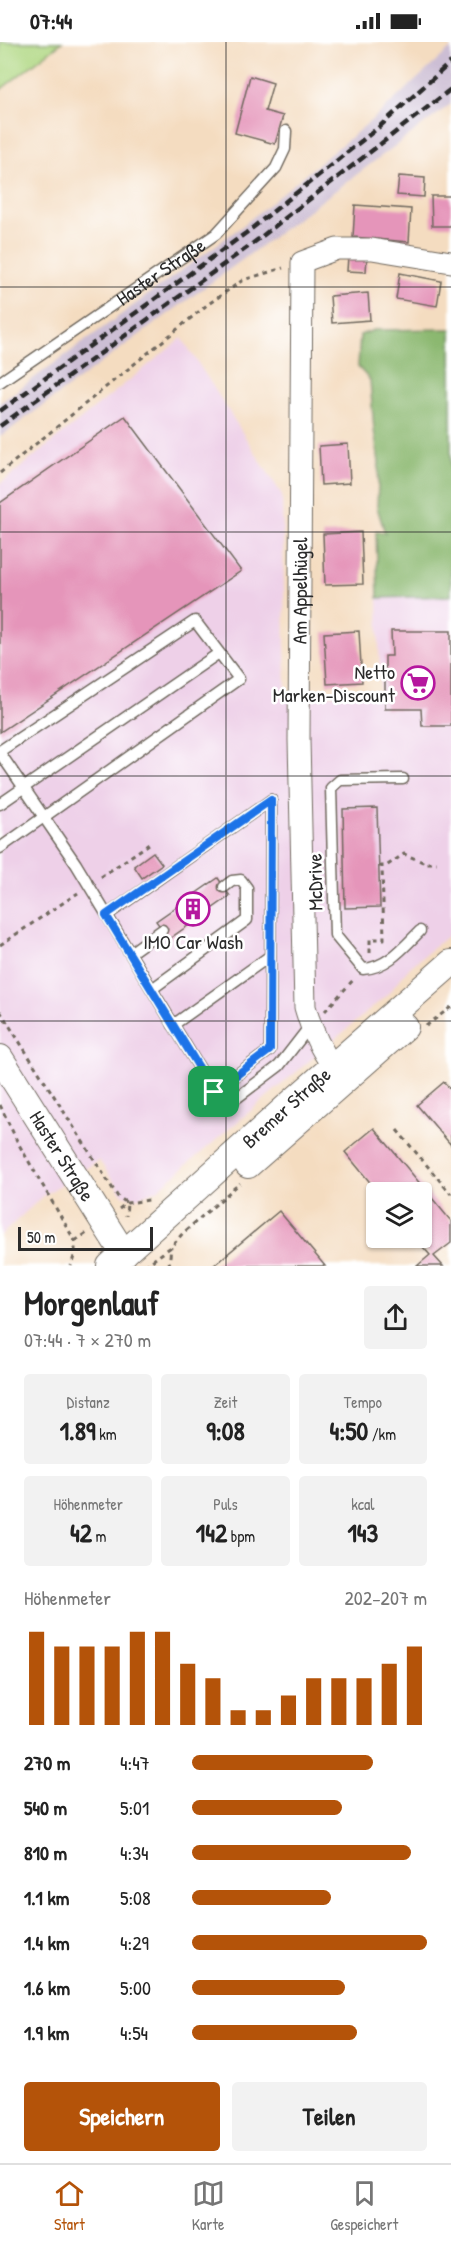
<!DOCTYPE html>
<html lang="de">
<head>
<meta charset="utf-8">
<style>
	:root { --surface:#fff; --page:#f2f2f2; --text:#222; --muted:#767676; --line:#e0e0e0; --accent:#b45309 }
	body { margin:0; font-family:"Patrick Hand",sans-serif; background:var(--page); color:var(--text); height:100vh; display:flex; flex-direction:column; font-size:22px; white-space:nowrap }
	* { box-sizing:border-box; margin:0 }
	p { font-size:20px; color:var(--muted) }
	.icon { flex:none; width:33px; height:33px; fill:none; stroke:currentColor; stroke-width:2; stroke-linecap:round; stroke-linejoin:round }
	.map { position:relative; height:1224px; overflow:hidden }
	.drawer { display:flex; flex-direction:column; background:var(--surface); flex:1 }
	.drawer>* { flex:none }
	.tools { position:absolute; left:366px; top:1140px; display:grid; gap:12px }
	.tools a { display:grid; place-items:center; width:66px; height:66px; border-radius:6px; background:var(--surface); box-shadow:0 2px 4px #0004; font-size:30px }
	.scale { position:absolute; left:18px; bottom:15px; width:135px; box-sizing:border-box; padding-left:6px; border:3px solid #2b2b2b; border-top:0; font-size:16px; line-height:21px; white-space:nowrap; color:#2b2b2b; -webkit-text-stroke:4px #fff; paint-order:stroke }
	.pin { position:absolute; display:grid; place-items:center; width:51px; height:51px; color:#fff; margin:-26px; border-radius:12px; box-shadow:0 3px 9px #0006 }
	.round { display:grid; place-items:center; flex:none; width:63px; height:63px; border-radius:6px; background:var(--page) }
	.summary { display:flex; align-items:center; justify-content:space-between; height:102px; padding:0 24px }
	h1 { font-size:33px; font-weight:800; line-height:45px }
	.figures { display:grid; grid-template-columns:repeat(3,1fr); gap:9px; height:102px; padding:6px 24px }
	.figures div { display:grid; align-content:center; border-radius:6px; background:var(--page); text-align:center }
	.figures b { font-size:26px; font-weight:800 }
	.figures small { font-size:16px; font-weight:400 }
	.figures p { font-size:16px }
	.chart { height:168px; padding:12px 24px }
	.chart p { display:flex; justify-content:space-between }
	.chart svg { width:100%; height:108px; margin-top:6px; stroke:var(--accent); stroke-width:6 }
	.action { display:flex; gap:12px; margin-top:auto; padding:12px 24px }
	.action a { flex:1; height:69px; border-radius:6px; background:var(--accent); color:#fff; font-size:24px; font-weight:800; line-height:69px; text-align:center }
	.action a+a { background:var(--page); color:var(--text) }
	ul { padding:0 24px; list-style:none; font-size:20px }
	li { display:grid; grid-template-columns:96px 72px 1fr; align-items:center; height:45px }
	li i { height:15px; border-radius:8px; background:var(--accent) }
	.status { display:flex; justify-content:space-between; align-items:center; height:42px; padding:0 30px; background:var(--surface); direction:ltr }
	.status svg { height:16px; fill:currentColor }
	.tab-bar { display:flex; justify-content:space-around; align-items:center; height:84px; border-top:2px solid var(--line); background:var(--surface); font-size:16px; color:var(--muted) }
	.tab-bar a { display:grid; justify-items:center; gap:3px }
	.tab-bar .current { color:var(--accent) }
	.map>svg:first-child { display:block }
</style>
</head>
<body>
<div class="status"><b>07:44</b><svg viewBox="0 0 49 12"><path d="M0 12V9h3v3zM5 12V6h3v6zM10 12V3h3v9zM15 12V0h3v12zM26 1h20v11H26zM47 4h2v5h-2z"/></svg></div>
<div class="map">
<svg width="451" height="1224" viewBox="0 0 451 1224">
	<rect width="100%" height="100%" fill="#fff"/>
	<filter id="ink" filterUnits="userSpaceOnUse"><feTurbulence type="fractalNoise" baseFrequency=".0167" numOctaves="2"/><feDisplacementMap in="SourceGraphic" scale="12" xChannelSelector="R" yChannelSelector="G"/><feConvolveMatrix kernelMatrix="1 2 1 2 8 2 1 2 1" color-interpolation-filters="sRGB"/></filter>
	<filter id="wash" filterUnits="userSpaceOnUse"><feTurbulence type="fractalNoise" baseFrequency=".008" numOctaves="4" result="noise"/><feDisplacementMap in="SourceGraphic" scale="24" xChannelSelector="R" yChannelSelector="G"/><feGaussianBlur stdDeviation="1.35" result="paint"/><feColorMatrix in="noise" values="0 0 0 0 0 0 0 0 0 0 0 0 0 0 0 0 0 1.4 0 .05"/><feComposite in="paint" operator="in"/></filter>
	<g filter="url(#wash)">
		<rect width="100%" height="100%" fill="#f4dcc0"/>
		<path fill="#eed0e8" d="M182 296 282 453 286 655 380 651 378 556 451 554V891L410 925 387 953 157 1148 136 1156 123 1153 99 1118 43 1154 0 1194V442Z"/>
		<path fill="#ccbed4" d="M451 6V62L257 207 0 395V361L241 185 379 72Z"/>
		<path fill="#afd781" stroke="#6d8156" stroke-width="1.5" d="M0 0H62L0 48Z"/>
		<path fill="#8bb86f" stroke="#5b724d" stroke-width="1.5" d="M451 287V554L378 556 376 489 385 491 377 465 379 420 374 388 370 338 358 325 360 293 374 288Z"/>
		<g id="blocks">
			<path fill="#e595ba" d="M250 34 273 41 265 69 283 74 275 102 235 91Z
				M399 134 425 136 424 155 397 153Z
				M431 154H451V184H432Z
				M355 163 411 167 409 200 353 195Z
				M348 214H367L366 230 347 229Z
				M400 231 441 239 437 264 396 257Z
				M368 251 370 278 332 281 330 254Z
				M125 374 241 529 0 690V461Z
				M348 402 350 441 321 443 319 404Z
				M361 490 363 542 325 543 323 492Z
				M359 589 362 640 327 642 324 591Z
				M391 589H451V684H422L421 667H385V614H392Z
				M377 766 380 865 345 866 343 767Z
				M153 810 162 822 142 836 134 824Z
				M218 836 230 854 169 897 156 879Z
				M444 1040 451 1048V1103L417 1063Z
				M374 1086 451 1179V1201L434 1214 443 1224H417L430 1213 415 1196H422V1150H378L345 1110Z
				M279 1169 325 1224H213Z"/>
		</g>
	</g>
	<g filter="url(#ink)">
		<use href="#blocks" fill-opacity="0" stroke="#71695f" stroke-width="1.5"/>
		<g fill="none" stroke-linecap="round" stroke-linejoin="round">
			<g stroke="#71695f" stroke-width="13">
				<g id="service">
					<path id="s1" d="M0 340 216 192 276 126 285 107 286 89"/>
					<path d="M0 709 195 579 239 637 0 806"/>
					<path d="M0 711 76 822 214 1050 222 1058H234L279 1024 310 984"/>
					<path d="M403 737 340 738 331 746 335 893 363 927C387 926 404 905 420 889"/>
					<path d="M0 762 219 611"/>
					<path d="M107 873 271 758"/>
					<path d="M130 911 162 888"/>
					<path d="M152 947 247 878V846L241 838 232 839 224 845"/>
					<path d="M173 983 270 914"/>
					<path d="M214 1050 270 1008 271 758"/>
				</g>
			</g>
			<g stroke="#71695f" stroke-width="23">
				<g id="minor">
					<path id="s2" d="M333 1024C319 1006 311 986 305 965L299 698 302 220 337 207H372L451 220"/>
				</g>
			</g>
			<g stroke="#71695f" stroke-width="28">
				<g id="tertiary">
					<path id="s3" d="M0 1016 124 1212"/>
					<path d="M248 1123 405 985"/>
					<path id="s4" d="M110 1224 288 1064 451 921"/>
				</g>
			</g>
			<path stroke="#71695f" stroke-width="3" stroke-dasharray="4.5 4.5" stroke-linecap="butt" d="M0 431 207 263 243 238 283 226
				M379 824H386L404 812 425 821H437
				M101 835 149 802
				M0 903 78 851
				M370 911V897H384L382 824
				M0 969 118 1155 127 1161 126 1174
				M325 969 355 936
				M426 984 451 965
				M0 1063 18 1101 75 1199V1211L71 1224
				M397 1088 451 1152
				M119 1167 127 1161 149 1158
				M75 1199 87 1191
				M145 1224 171 1205 183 1191 240 1141
				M169 1224 171 1205"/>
			<use href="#service" stroke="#fff" stroke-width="10"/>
			<use href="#minor" stroke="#fff" stroke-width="21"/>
			<use href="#tertiary" stroke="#fff" stroke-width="26"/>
			<path stroke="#2b2b2b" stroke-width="4.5" stroke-dasharray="9 4.5" stroke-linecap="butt" d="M0 369 246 191 379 85 451 20
				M0 384 252 202 451 47"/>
		</g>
	</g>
	<g fill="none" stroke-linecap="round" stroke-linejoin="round" filter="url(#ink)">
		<g stroke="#fff" stroke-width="12">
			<path id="route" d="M271 758 270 1008 214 1050 106 873Z"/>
		</g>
		<use href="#route" stroke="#1a73e8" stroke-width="8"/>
	</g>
	<path fill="none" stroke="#2b2b2b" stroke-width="1.5" stroke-opacity="0.55" d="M226 0V1224M0 245H451M0 490H451M0 734H451M0 979H451"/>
	<defs>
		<g id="supermarket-ring" transform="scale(1.725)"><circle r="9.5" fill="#fff" stroke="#b5179e" stroke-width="1.5"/><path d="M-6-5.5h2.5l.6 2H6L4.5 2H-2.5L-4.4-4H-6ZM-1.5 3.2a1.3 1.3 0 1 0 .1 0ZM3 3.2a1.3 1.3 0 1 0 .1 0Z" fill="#b5179e"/></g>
		<g id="building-ring" transform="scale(1.725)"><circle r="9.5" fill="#fff" stroke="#b5179e" stroke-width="1.5"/><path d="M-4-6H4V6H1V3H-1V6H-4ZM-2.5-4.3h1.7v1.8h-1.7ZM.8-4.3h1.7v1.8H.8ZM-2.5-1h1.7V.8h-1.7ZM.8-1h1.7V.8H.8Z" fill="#b5179e"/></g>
	</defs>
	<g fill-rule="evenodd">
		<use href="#supermarket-ring" x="418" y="641"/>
		<use href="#building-ring" x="193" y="867"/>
	</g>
	<g text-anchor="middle" stroke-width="5" stroke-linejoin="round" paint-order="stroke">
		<g font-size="20" fill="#2b2b2b" stroke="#fff">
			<text dy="7" stroke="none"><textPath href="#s1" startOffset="195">Haster Straße</textPath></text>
			<text dy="7" stroke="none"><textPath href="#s2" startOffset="482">Am Appelhügel</textPath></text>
			<text transform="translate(315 840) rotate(-91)" y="7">McDrive</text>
			<text dy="7" stroke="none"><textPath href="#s4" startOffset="237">Bremer Straße</textPath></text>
			<text dy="7" stroke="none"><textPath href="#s3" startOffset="116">Haster Straße</textPath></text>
		</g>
		<g font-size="20" fill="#2b2b2b" stroke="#fff" text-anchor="end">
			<text x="395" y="637">Netto<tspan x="395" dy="23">Marken-Discount</tspan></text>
			<text x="193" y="907" text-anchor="middle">IMO Car Wash</text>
		</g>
	</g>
</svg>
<div class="tools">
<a><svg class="icon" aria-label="layers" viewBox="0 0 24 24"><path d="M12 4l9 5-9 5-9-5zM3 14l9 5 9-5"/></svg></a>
</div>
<div class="scale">50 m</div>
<div class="pin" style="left:214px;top:1050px;background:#1e9e55"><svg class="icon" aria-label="arrive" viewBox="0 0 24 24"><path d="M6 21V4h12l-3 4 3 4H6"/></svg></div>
</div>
<section class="drawer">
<div class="summary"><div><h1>Morgenlauf</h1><p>07:44 · 7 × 270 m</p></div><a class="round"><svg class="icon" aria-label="share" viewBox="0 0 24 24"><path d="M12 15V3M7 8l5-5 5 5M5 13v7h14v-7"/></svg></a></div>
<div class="figures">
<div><p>Distanz</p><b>1.89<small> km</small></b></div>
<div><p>Zeit</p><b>9:08</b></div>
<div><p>Tempo</p><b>4:50<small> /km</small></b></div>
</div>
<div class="figures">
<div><p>Höhenmeter</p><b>42<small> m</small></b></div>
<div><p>Puls</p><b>142<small> bpm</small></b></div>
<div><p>kcal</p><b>143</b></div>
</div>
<div class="chart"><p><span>Höhenmeter</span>202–207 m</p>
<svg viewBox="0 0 160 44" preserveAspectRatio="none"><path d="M5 44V6M15 44V12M25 44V12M35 44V12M45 44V6M55 44V6M65 44V19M75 44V25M85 44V38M95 44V38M105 44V32M115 44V25M125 44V25M135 44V25M145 44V19M155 44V12"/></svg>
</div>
<ul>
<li><b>270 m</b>4:47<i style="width:77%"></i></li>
<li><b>540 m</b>5:01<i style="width:64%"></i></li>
<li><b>810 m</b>4:34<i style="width:93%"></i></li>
<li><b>1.1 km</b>5:08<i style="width:59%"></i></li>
<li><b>1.4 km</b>4:29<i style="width:100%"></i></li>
<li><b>1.6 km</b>5:00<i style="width:65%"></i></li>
<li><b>1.9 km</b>4:54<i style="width:70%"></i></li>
</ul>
<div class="action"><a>Speichern</a><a>Teilen</a></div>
</section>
<nav class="tab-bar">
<a class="current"><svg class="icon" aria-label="home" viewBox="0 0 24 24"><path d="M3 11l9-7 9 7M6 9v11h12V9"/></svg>Start</a>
<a><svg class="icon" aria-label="map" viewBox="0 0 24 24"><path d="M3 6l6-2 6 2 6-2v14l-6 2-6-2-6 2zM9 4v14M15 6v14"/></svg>Karte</a>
<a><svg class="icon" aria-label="saved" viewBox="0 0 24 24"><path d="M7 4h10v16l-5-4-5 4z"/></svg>Gespeichert</a>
</nav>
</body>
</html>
